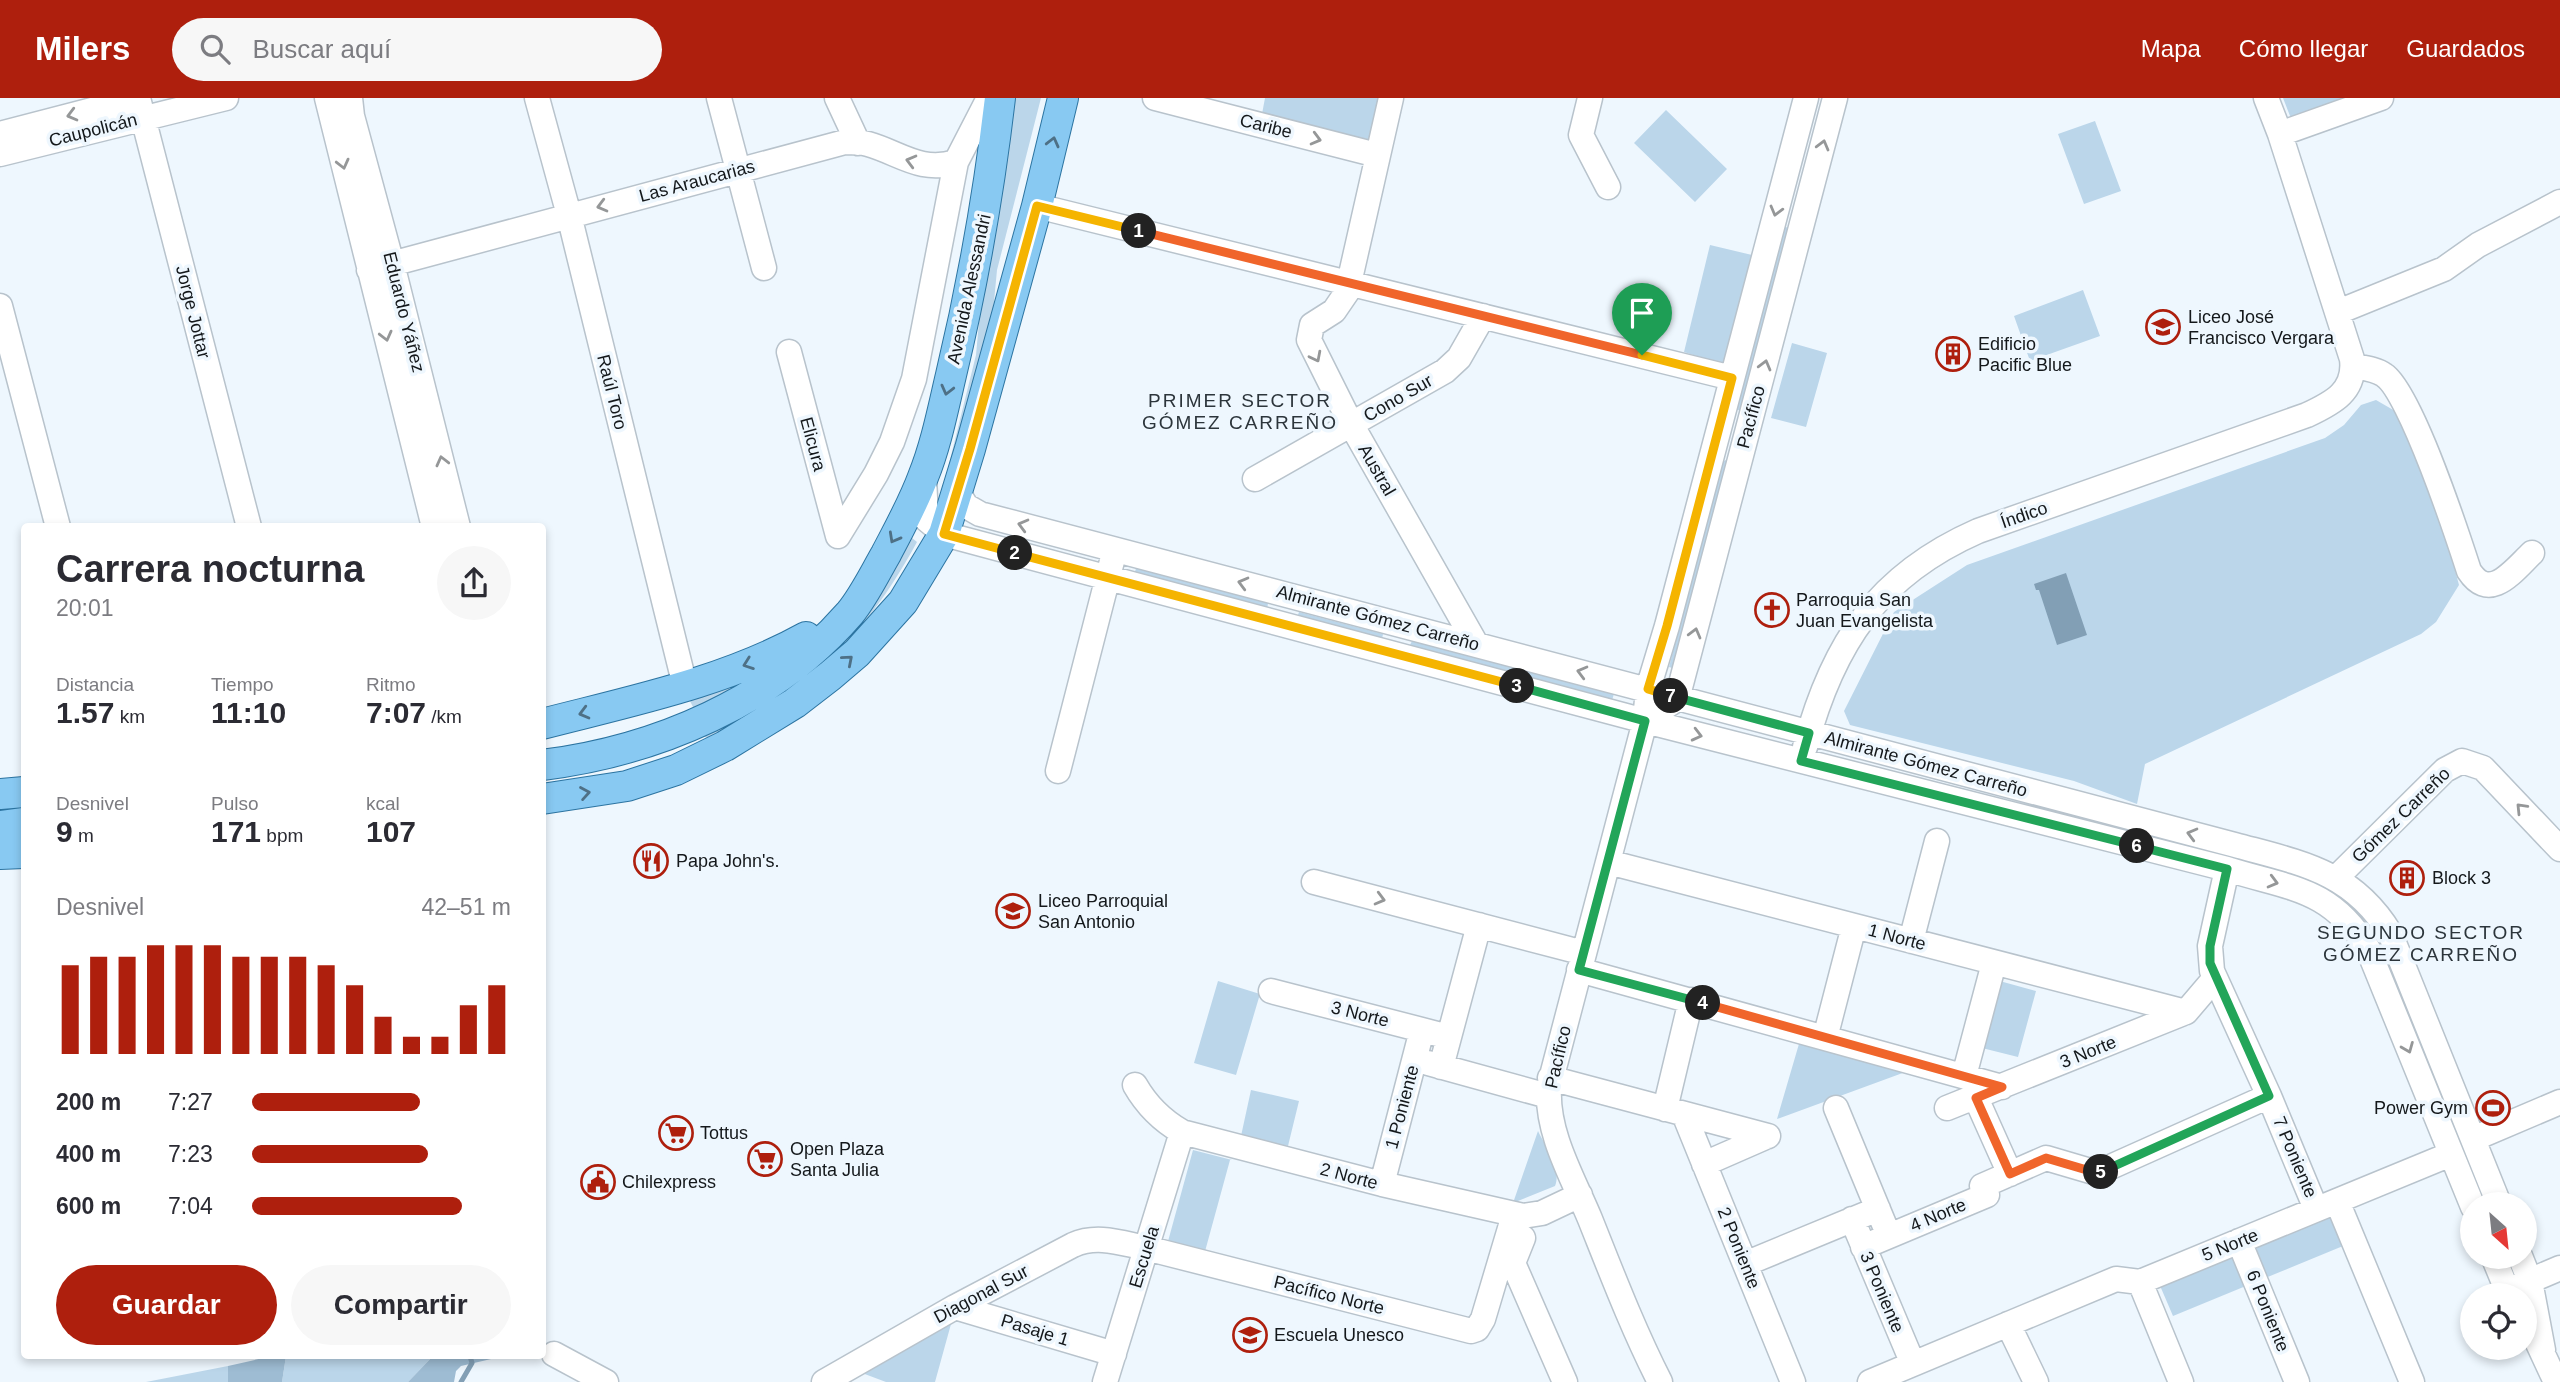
<!DOCTYPE html>
<html lang="es">
<head>
<meta charset="utf-8">
<style>
	:root { --surface:#fff; --page:#f7f7f7; --text:#2b2b33; --muted:#7c7c81; --accent:#ae1f0d }
	body { margin:0; font-family:Helvetica,sans-serif; background:var(--page); color:var(--text); height:100vh; display:flex; flex-direction:column; font-size:26px; white-space:nowrap }
	* { box-sizing:border-box; margin:0 }
	p { font-size:23px; color:var(--muted) }
	.icon { flex:none; width:38px; height:38px; fill:none; stroke:currentColor; stroke-width:2; stroke-linecap:round; stroke-linejoin:round }
	.map { position:relative; flex:1; overflow:hidden }
	.details { position:absolute; left:21px; top:425px; width:525px; height:836px; display:flex; flex-direction:column; background:var(--surface); border-radius:7px; box-shadow:0 4px 10px #0003 }
	.details>* { flex:none }
	.needle { width:46px; rotate:153deg }
	.fabs { position:absolute; left:2460px; top:1094px; display:grid; gap:14px }
	.fabs a { display:grid; place-items:center; width:77px; height:77px; border-radius:50%; background:var(--surface); box-shadow:0 4px 10px #0003; font-size:35px }
	.pin { position:absolute; display:grid; place-items:center; width:60px; height:60px; color:#fff; margin:-72px -30px; border-radius:50% 50% 50% 0; rotate:-45deg; box-shadow:0 0 7px #0007 }
	.pin .icon { rotate:45deg }
	.km { position:absolute; width:35px; height:35px; margin:-18px; border-radius:50%; background:#222; color:#fff; font-size:19px; line-height:35px; text-align:center }
	.round { display:grid; place-items:center; flex:none; width:74px; height:74px; border-radius:37px; background:var(--page) }
	.headline { display:flex; align-items:center; justify-content:space-between; height:119px; padding:0 35px }
	h1 { font-size:38px; font-weight:700; line-height:52px }
	.figures { display:grid; grid-template-columns:repeat(3,1fr); gap:10px; height:119px; padding:7px 35px }
	.figures div { display:grid; align-content:center }
	.figures b { font-size:30px; font-weight:700 }
	.figures small { font-size:19px; font-weight:400 }
	.figures p { font-size:19px }
	.chart { height:196px; padding:14px 35px }
	.chart p { display:flex; justify-content:space-between }
	.chart svg { width:100%; height:126px; margin-top:7px; stroke:var(--accent); stroke-width:6 }
	.button { display:flex; gap:14px; margin-top:auto; padding:14px 35px }
	.button a { flex:1; height:80px; border-radius:42px; background:var(--accent); color:#fff; font-size:28px; font-weight:700; line-height:80px; text-align:center }
	.button a+a { background:var(--page); color:var(--text) }
	ul { padding:0 35px; list-style:none; font-size:23px }
	li { display:grid; grid-template-columns:112px 84px 1fr; align-items:center; height:52px }
	li i { height:18px; border-radius:9px; background:var(--accent) }
	header { display:flex; align-items:center; gap:42px; box-sizing:border-box; height:98px; padding:0 35px; background:var(--accent); color:#fff }
	header strong { font-size:33px }
	nav { display:flex; gap:38px; margin-inline-start:auto; font-size:24px }
	.search { width:490px; height:63px; background:var(--page); display:flex; align-items:center; gap:18px; box-sizing:border-box; padding:0 24px; border-radius:38px; color:var(--muted); font-size:26px }
	.map>svg:first-child { display:block }
</style>
</head>
<body>
<header>
<strong>Milers</strong>
<div class="search"><svg class="icon" aria-label="search" viewBox="0 0 24 24"><circle cx="10" cy="10" r="6"/><path d="M15 15l6 6"/></svg>Buscar aquí</div>
<nav><a>Mapa</a><a>Cómo llegar</a><a>Guardados</a></nav>
</header>
<div class="map">
<svg width="2560" height="1284" viewBox="0 0 2560 1284">
	<rect width="100%" height="100%" fill="#eef7fe"/>
	<path fill="#bbd6ea" d="M1010 0H1041L997 172 992 225 972 306 944 386 976 257 984 169Z
		M1265 0H1381L1371 42 1262 16Z
		M2283 0H2356L2292 23Z
		M1666 12 1727 71 1695 104 1634 45Z
		M2095 23 2121 93 2084 106 2058 36Z
		M1782 128 1789 130 1741 313 1735 311Z
		M1710 147 1752 157 1725 267 1684 254Z
		M2083 192 2100 238 2030 263 2014 218Z
		M1792 245 1827 255 1806 329 1771 320Z
		M2376 302 2395 313 2438 409 2459 487 2436 524 2421 536 2145 666 2137 706 2074 683 1850 627 1844 613 1894 514 1967 467 2325 340 2344 327 2361 307Z
		M1726 362 1729 367 1676 571 1669 569 1722 364Z
		M912 440 917 444C884 505 849 549 793 591 768 610 737 625 710 641L703 638 880 491Z
		M1137 467 1268 505 1267 512 1134 477Z
		M1299 514 1383 536 1382 541 1297 520Z
		M1412 543 1614 596 1612 602 1409 549Z
		M741 577 746 584 695 613 688 599Z
		M1996 882 2036 893 2018 959 1978 949Z
		M1218 883 1260 896 1236 977 1194 965Z
		M1801 939 1919 969 1777 1021Z
		M1251 992 1299 1003 1288 1048 1241 1038Z
		M1538 1033C1545 1048 1562 1071 1555 1088L1513 1105Z
		M1193 1052 1232 1062H1230L1204 1157 1167 1147Z
		M2328 1112 2343 1148 2173 1218 2158 1183Z
		M951 1226 935 1284H886L862 1275Z
		M286 1258H433L408 1284H282Z
		M228 1268V1284H146Z"/>
	<path fill="#9ebcd3" d="M272 1258H286L282 1284H228V1268Z
		M433 1258H504L461 1268 456 1273 454 1284H408Z"/>
	<path fill="#829fb5" d="M2066 475 2087 537 2057 547 2039 492H2036L2034 486Z"/>
	<g fill="none" stroke-linecap="round" stroke-linejoin="round">
		<path stroke="#829fb5" stroke-width="5" d="M461 1284 472 1265 470 1258"/>
		<g stroke="#b8c3cc" stroke-width="27">
			<path id="minor" d="M138 0 249 429
				M327 0 434 429
				M350 0 352 18 392 166 458 429
				M537 0 569 117 685 588
				M719 0 764 170
				M837 0 858 45
				M1155 0 1377 57
				M1391 0 1347 194 1334 213 1312 227 1309 242 1351 326 1476 546
				M1590 0 1581 37 1608 89
				M0 36 138 0
				M2280 36 2381 0
				M0 56 226 0
				M1037 108 1732 280
				M369 172 845 44C853 44 861 44 868 46 900 55 920 75 956 64L989 0
				M0 208 58 429
				M2338 214 2444 171 2478 147 2560 104
				M789 254 838 438
				M2353 268C2363 270 2376 271 2384 277 2410 293 2458 439 2469 473 2490 505 2513 473 2532 455
				M924 379 926 421 944 436 1645 623 2227 771C2290 791 2330 789 2368 851L2473 1109
				M1255 381 1445 273 1459 260 1483 218
				M957 393 966 408 980 416 2235 747C2301 765 2352 773 2390 835L2499 1106
				M838 438 876 376 892 344 914 281 956 64
				M1665 609 1677 601 1835 0
				M1805 649C1833 545 1878 477 1978 433L2307 317C2333 305 2356 293 2352 261L2280 36 2266 0
				M1058 673 1112 463
				M1608 764 2186 914
				M2227 771 2210 848 2212 873 2269 998 2316 1111
				M2336 780 2445 672 2462 663 2483 670 2560 751
				M1314 784 1584 855
				M1911 843 1937 743
				M1579 872 2002 989
				M1271 893 1449 939
				M1825 940 1854 828
				M1428 965 1548 998
				M1441 969 1479 827
				M1964 978 1994 865
				M1550 980 1768 1038
				M1135 987C1147 1008 1161 1022 1182 1034L1382 1086 1523 1118 1542 1115 1580 1097
				M1976 1000 2010 1076
				M1836 1010 1884 1126
				M1947 1010 2186 914 2215 880
				M1665 1011 1691 902
				M1684 1016 1793 1284
				M2473 1041 2560 1004
				M1704 1066 1768 1038
				M1382 1086 1422 932
				M2337 1103 2412 1284
				M1852 1121 1913 1266
				M1523 1140 1513 1165 1565 1284
				M2239 1143 2297 1284
				M1863 1149 1987 1097 1982 1088 2046 1060 2097 1075 2269 998
				M2493 1158 2509 1197
				M2520 1158 2530 1183 2543 1252
				M1745 1166 1878 1111
				M2140 1184 2181 1284
				M2506 1193 2560 1170
				M955 1209 1114 1256
				M2008 1226 2036 1284
				M2535 1239 2556 1284
				M554 1256 606 1284
				M824 1284 955 1209 1073 1147C1097 1136 1121 1145 1146 1150L1471 1233 1477 1231 1483 1221 1514 1117
				M1105 1284 1182 1034
				M1660 1284C1633 1231 1612 1176 1590 1121 1573 1080 1546 1035 1549 989L1645 623 1648 591 1667 528 1806 0
				M1870 1284 2116 1181 2140 1184 2451 1056"/>
		</g>
		<g stroke="#2c74a1" stroke-width="32">
			<path id="major" d="M542 626C631 603 725 584 806 539
				M542 667C656 653 774 603 850 515 864 498 875 475 886 456 899 431 913 406 923 379 936 347 943 311 951 277 973 185 989 94 1000 0
				M0 696 24 694
				M542 701 627 688 676 672 725 648 795 605 830 578 857 555 903 504 944 436 970 351 1037 108 1063 0
				M0 728 24 725
				M0 756 24 755"/>
		</g>
		<use href="#minor" stroke="#fff" stroke-width="24"/>
		<use href="#major" stroke="#88c9f2" stroke-width="30"/>
	</g>
	<defs><path id="oneway-chevron" d="M-2-3.5L2.5 0L-2 3.5" fill="none" stroke-width="1.6" stroke-linecap="round" stroke-linejoin="round" transform="scale(1.75)"/></defs>
	<g stroke="#959798">
		<use href="#oneway-chevron" transform="translate(72 17) rotate(165)"/>
		<use href="#oneway-chevron" transform="translate(1316 41) rotate(15)"/>
		<use href="#oneway-chevron" transform="translate(1823 47) rotate(-75)"/>
		<use href="#oneway-chevron" transform="translate(911 63) rotate(-165)"/>
		<use href="#oneway-chevron" transform="translate(343 66) rotate(76)"/>
		<use href="#oneway-chevron" transform="translate(602 108) rotate(165)"/>
		<use href="#oneway-chevron" transform="translate(1776 113) rotate(105)"/>
		<use href="#oneway-chevron" transform="translate(386 238) rotate(76)"/>
		<use href="#oneway-chevron" transform="translate(1316 259) rotate(63)"/>
		<use href="#oneway-chevron" transform="translate(1765 267) rotate(-75)"/>
		<use href="#oneway-chevron" transform="translate(442 363) rotate(-104)"/>
		<use href="#oneway-chevron" transform="translate(1023 427) rotate(-165)"/>
		<use href="#oneway-chevron" transform="translate(1243 485) rotate(-165)"/>
		<use href="#oneway-chevron" transform="translate(1695 535) rotate(-75)"/>
		<use href="#oneway-chevron" transform="translate(1582 574) rotate(-165)"/>
		<use href="#oneway-chevron" transform="translate(1697 637) rotate(14)"/>
		<use href="#oneway-chevron" transform="translate(2521 710) rotate(-134)"/>
		<use href="#oneway-chevron" transform="translate(2192 736) rotate(-165)"/>
		<use href="#oneway-chevron" transform="translate(2273 784) rotate(15)"/>
		<use href="#oneway-chevron" transform="translate(1380 801) rotate(15)"/>
		<use href="#oneway-chevron" transform="translate(2408 950) rotate(68)"/>
	</g>
	<g stroke="#4e7086">
		<use href="#oneway-chevron" transform="translate(1053 44) rotate(-76)"/>
		<use href="#oneway-chevron" transform="translate(947 292) rotate(104)"/>
		<use href="#oneway-chevron" transform="translate(894 440) rotate(119)"/>
		<use href="#oneway-chevron" transform="translate(848 562) rotate(-41)"/>
		<use href="#oneway-chevron" transform="translate(748 566) rotate(160)"/>
		<use href="#oneway-chevron" transform="translate(584 615) rotate(165)"/>
		<use href="#oneway-chevron" transform="translate(585 695) rotate(-10)"/>
	</g>
	<g fill="none" stroke-linecap="round" stroke-linejoin="round">
		<g stroke="#fff" stroke-width="14">
			<path id="split-1" d="M1139 133 1642 257"/>
		</g>
		<g stroke="#fff" stroke-width="14">
			<path id="split-2" d="M1015 455 944 436 970 351 1037 108 1139 133"/>
		</g>
		<g stroke="#fff" stroke-width="14">
			<path id="split-3" d="M1015 455 1517 588"/>
		</g>
		<g stroke="#fff" stroke-width="14">
			<path id="split-4" d="M1517 588 1645 623 1579 872 1703 905"/>
		</g>
		<g stroke="#fff" stroke-width="14">
			<path id="split-5" d="M1703 905 2002 989 1976 1000 2010 1076 2046 1060 2097 1075 2101 1074"/>
		</g>
		<g stroke="#fff" stroke-width="14">
			<path id="split-6" d="M2101 1074 2269 998 2210 865V848L2227 771 2137 748"/>
		</g>
		<g stroke="#fff" stroke-width="14">
			<path id="split-7" d="M1671 598 1809 635 1801 663 2137 748"/>
		</g>
		<g stroke="#fff" stroke-width="14">
			<path id="split-8" d="M1642 257 1732 280 1667 528 1648 591 1671 598"/>
		</g>
		<use href="#split-1" stroke="#f0652b" stroke-width="9"/>
		<use href="#split-2" stroke="#f5b400" stroke-width="9"/>
		<use href="#split-3" stroke="#f5b400" stroke-width="9"/>
		<use href="#split-4" stroke="#22a559" stroke-width="9"/>
		<use href="#split-5" stroke="#f0652b" stroke-width="9"/>
		<use href="#split-6" stroke="#22a559" stroke-width="9"/>
		<use href="#split-7" stroke="#22a559" stroke-width="9"/>
		<use href="#split-8" stroke="#f5b400" stroke-width="9"/>
	</g>
	<defs>
		<g id="school-ring" transform="scale(1.75)"><circle r="9.5" fill="#eef7fe" stroke="#ae1f0d" stroke-width="1.5"/><path d="M0-5L7-2L0 1L-7-2ZM-4 1L0 2.5L4 1V4Q0 6-4 4Z" fill="#ae1f0d"/></g>
		<g id="building-ring" transform="scale(1.75)"><circle r="9.5" fill="#eef7fe" stroke="#ae1f0d" stroke-width="1.5"/><path d="M-4-6H4V6H1V3H-1V6H-4ZM-2.5-4.3h1.7v1.8h-1.7ZM.8-4.3h1.7v1.8H.8ZM-2.5-1h1.7V.8h-1.7ZM.8-1h1.7V.8H.8Z" fill="#ae1f0d"/></g>
		<g id="church-ring" transform="scale(1.75)"><circle r="9.5" fill="#eef7fe" stroke="#ae1f0d" stroke-width="1.5"/><path d="M-1.2-6h2.4v3.5h3.3v2.4h-3.3V6h-2.4V-.1h-3.3v-2.4h3.3Z" fill="#ae1f0d"/></g>
		<g id="restaurant-ring" transform="scale(1.75)"><circle r="9.5" fill="#eef7fe" stroke="#ae1f0d" stroke-width="1.5"/><path d="M-5-6h1v4h1v-4h1v4h1v-4h1v5L-1.5 .5V6h-2V.5L-5-1ZM5-6V6H3V1.5H1.5Q1.5-4 5-6Z" fill="#ae1f0d"/></g>
		<g id="stadium-ring" transform="scale(1.75)"><circle r="9.5" fill="#eef7fe" stroke="#ae1f0d" stroke-width="1.5"/><path d="M0-5a6.5 5 0 1 0 0 10a6.5 5 0 1 0 0-10ZM-3.5-1.8h7v3.6h-7Z" fill="#ae1f0d"/></g>
		<g id="supermarket-ring" transform="scale(1.75)"><circle r="9.5" fill="#eef7fe" stroke="#ae1f0d" stroke-width="1.5"/><path d="M-6-5.5h2.5l.6 2H6L4.5 2H-2.5L-4.4-4H-6ZM-1.5 3.2a1.3 1.3 0 1 0 .1 0ZM3 3.2a1.3 1.3 0 1 0 .1 0Z" fill="#ae1f0d"/></g>
		<g id="civic-ring" transform="scale(1.75)"><circle r="9.5" fill="#eef7fe" stroke="#ae1f0d" stroke-width="1.5"/><path d="M-.6-6.5H3V-4.5H.6V-3L4-1V1h2V6H-6V1h2V-1L-.6-3ZM-1.2 2.5V6h2.4V2.5Z" fill="#ae1f0d"/></g>
	</defs>
	<g fill-rule="evenodd">
		<use href="#school-ring" x="2163" y="229"/>
		<use href="#building-ring" x="1953" y="256"/>
		<use href="#church-ring" x="1772" y="512"/>
		<use href="#restaurant-ring" x="651" y="763"/>
		<use href="#building-ring" x="2407" y="780"/>
		<use href="#school-ring" x="1013" y="813"/>
		<use href="#stadium-ring" x="2493" y="1010"/>
		<use href="#supermarket-ring" x="676" y="1035"/>
		<use href="#supermarket-ring" x="765" y="1061"/>
		<use href="#civic-ring" x="598" y="1084"/>
		<use href="#school-ring" x="1250" y="1237"/>
	</g>
	<g text-anchor="middle" stroke-width="7" stroke-linejoin="round" paint-order="stroke">
		<g font-size="18" fill="#14181b" stroke="#eef7fe">
			<text transform="translate(1266 28) rotate(14)" y="6">Caribe</text>
			<text transform="translate(93 32) rotate(-14)" y="6">Caupolicán</text>
			<text transform="translate(697 83) rotate(-15)" y="6">Las Araucarias</text>
			<text transform="translate(969 191) rotate(-78)" y="6">Avenida Alessandri</text>
			<text transform="translate(193 214) rotate(76)" y="6">Jorge Jottar</text>
			<text transform="translate(404 214) rotate(76)" y="6">Eduardo Yáñez</text>
			<text transform="translate(612 294) rotate(76)" y="6">Raúl Toro</text>
			<text transform="translate(1398 300) rotate(-30)" y="6">Cono Sur</text>
			<text transform="translate(1751 319) rotate(-75)" y="6">Pacífico</text>
			<text transform="translate(813 346) rotate(75)" y="6">Elicura</text>
			<text transform="translate(1377 372) rotate(60)" y="6">Austral</text>
			<text transform="translate(2024 417) rotate(-19)" y="6">Índico</text>
			<text transform="translate(1378 520) rotate(15)" y="6">Almirante Gómez Carreño</text>
			<text transform="translate(1926 666) rotate(15)" y="6">Almirante Gómez Carreño</text>
			<text transform="translate(2401 717) rotate(-44)" y="6">Gómez Carreño</text>
			<text transform="translate(1897 839) rotate(15)" y="6">1 Norte</text>
			<text transform="translate(1360 916) rotate(14)" y="6">3 Norte</text>
			<text transform="translate(2088 954) rotate(-22)" y="6">3 Norte</text>
			<text transform="translate(1558 959) rotate(-77)" y="6">Pacífico</text>
			<text transform="translate(1402 1009) rotate(-75)" y="6">1 Poniente</text>
			<text transform="translate(2295 1059) rotate(67)" y="6">7 Poniente</text>
			<text transform="translate(1349 1078) rotate(15)" y="6">2 Norte</text>
			<text transform="translate(1938 1117) rotate(-23)" y="6">4 Norte</text>
			<text transform="translate(2230 1147) rotate(-22)" y="6">5 Norte</text>
			<text transform="translate(1739 1150) rotate(68)" y="6">2 Poniente</text>
			<text transform="translate(1144 1159) rotate(-73)" y="6">Escuela</text>
			<text transform="translate(1882 1194) rotate(67)" y="6">3 Poniente</text>
			<text transform="translate(981 1196) rotate(-28)" y="6">Diagonal Sur</text>
			<text transform="translate(1329 1197) rotate(14)" y="6">Pacífico Norte</text>
			<text transform="translate(2268 1213) rotate(68)" y="6">6 Poniente</text>
			<text transform="translate(1035 1232) rotate(17)" y="6">Pasaje 1</text>
		</g>
		<g font-size="18" fill="#14181b" stroke="#eef7fe" text-anchor="start">
			<text x="2188" y="225">Liceo José<tspan x="2188" dy="21">Francisco Vergara</tspan></text>
			<text x="1978" y="252">Edificio<tspan x="1978" dy="21">Pacific Blue</tspan></text>
			<text x="1796" y="508">Parroquia San<tspan x="1796" dy="21">Juan Evangelista</tspan></text>
			<text x="676" y="769">Papa John's.</text>
			<text x="2432" y="786">Block 3</text>
			<text x="1038" y="809">Liceo Parroquial<tspan x="1038" dy="21">San Antonio</tspan></text>
			<text x="2468" y="1016" text-anchor="end">Power Gym</text>
			<text x="700" y="1041">Tottus</text>
			<text x="790" y="1057">Open Plaza<tspan x="790" dy="21">Santa Julia</tspan></text>
			<text x="622" y="1090">Chilexpress</text>
			<text x="1274" y="1243">Escuela Unesco</text>
		</g>
		<g font-size="19" letter-spacing="2" fill="#2c353b" stroke="#eef7fe">
			<text x="1240" y="309">PRIMER SECTOR<tspan x="1240" dy="22">GÓMEZ CARREÑO</tspan></text>
			<text x="2421" y="841">SEGUNDO SECTOR<tspan x="2421" dy="22">GÓMEZ CARREÑO</tspan></text>
		</g>
	</g>
</svg>
<div class="fabs">
<a><svg class="needle" viewBox="-14 -14 28 28"><path d="M0-13l5 13h-10z" fill="#e53935"/><path d="M0 13l5-13h-10z" fill="#7c7c81"/></svg></a>
<a><svg class="icon" aria-label="locate" viewBox="0 0 24 24"><circle cx="12" cy="12" r="6"/><path d="M12 2v4M12 18v4M2 12h4M18 12h4"/></svg></a>
</div>
<div class="pin" style="left:1642px;top:257px;background:#1e9e55"><svg class="icon" aria-label="arrive" viewBox="0 0 24 24"><path d="M6 21V4h12l-3 4 3 4H6"/></svg></div>
<b class="km" style="left:1139px;top:133px">1</b>
<b class="km" style="left:1015px;top:455px">2</b>
<b class="km" style="left:1517px;top:588px">3</b>
<b class="km" style="left:1703px;top:905px">4</b>
<b class="km" style="left:2101px;top:1074px">5</b>
<b class="km" style="left:2137px;top:748px">6</b>
<b class="km" style="left:1671px;top:598px">7</b>
<section class="details">
<div class="headline"><div><h1>Carrera nocturna</h1><p>20:01</p></div><a class="round"><svg class="icon" aria-label="share" viewBox="0 0 24 24"><path d="M12 15V3M7 8l5-5 5 5M5 13v7h14v-7"/></svg></a></div>
<div class="figures">
<div><p>Distancia</p><b>1.57<small> km</small></b></div>
<div><p>Tiempo</p><b>11:10</b></div>
<div><p>Ritmo</p><b>7:07<small> /km</small></b></div>
</div>
<div class="figures">
<div><p>Desnivel</p><b>9<small> m</small></b></div>
<div><p>Pulso</p><b>171<small> bpm</small></b></div>
<div><p>kcal</p><b>107</b></div>
</div>
<div class="chart"><p><span>Desnivel</span>42–51 m</p>
<svg viewBox="0 0 160 44" preserveAspectRatio="none"><path d="M5 44V13M15 44V10M25 44V10M35 44V6M45 44V6M55 44V6M65 44V10M75 44V10M85 44V10M95 44V13M105 44V20M115 44V31M125 44V38M135 44V38M145 44V27M155 44V20"/></svg>
</div>
<ul>
<li><b>200 m</b>7:27<i style="width:65%"></i></li>
<li><b>400 m</b>7:23<i style="width:68%"></i></li>
<li><b>600 m</b>7:04<i style="width:81%"></i></li>
</ul>
<div class="button"><a>Guardar</a><a>Compartir</a></div>
</section>
</div>
</body>
</html>
